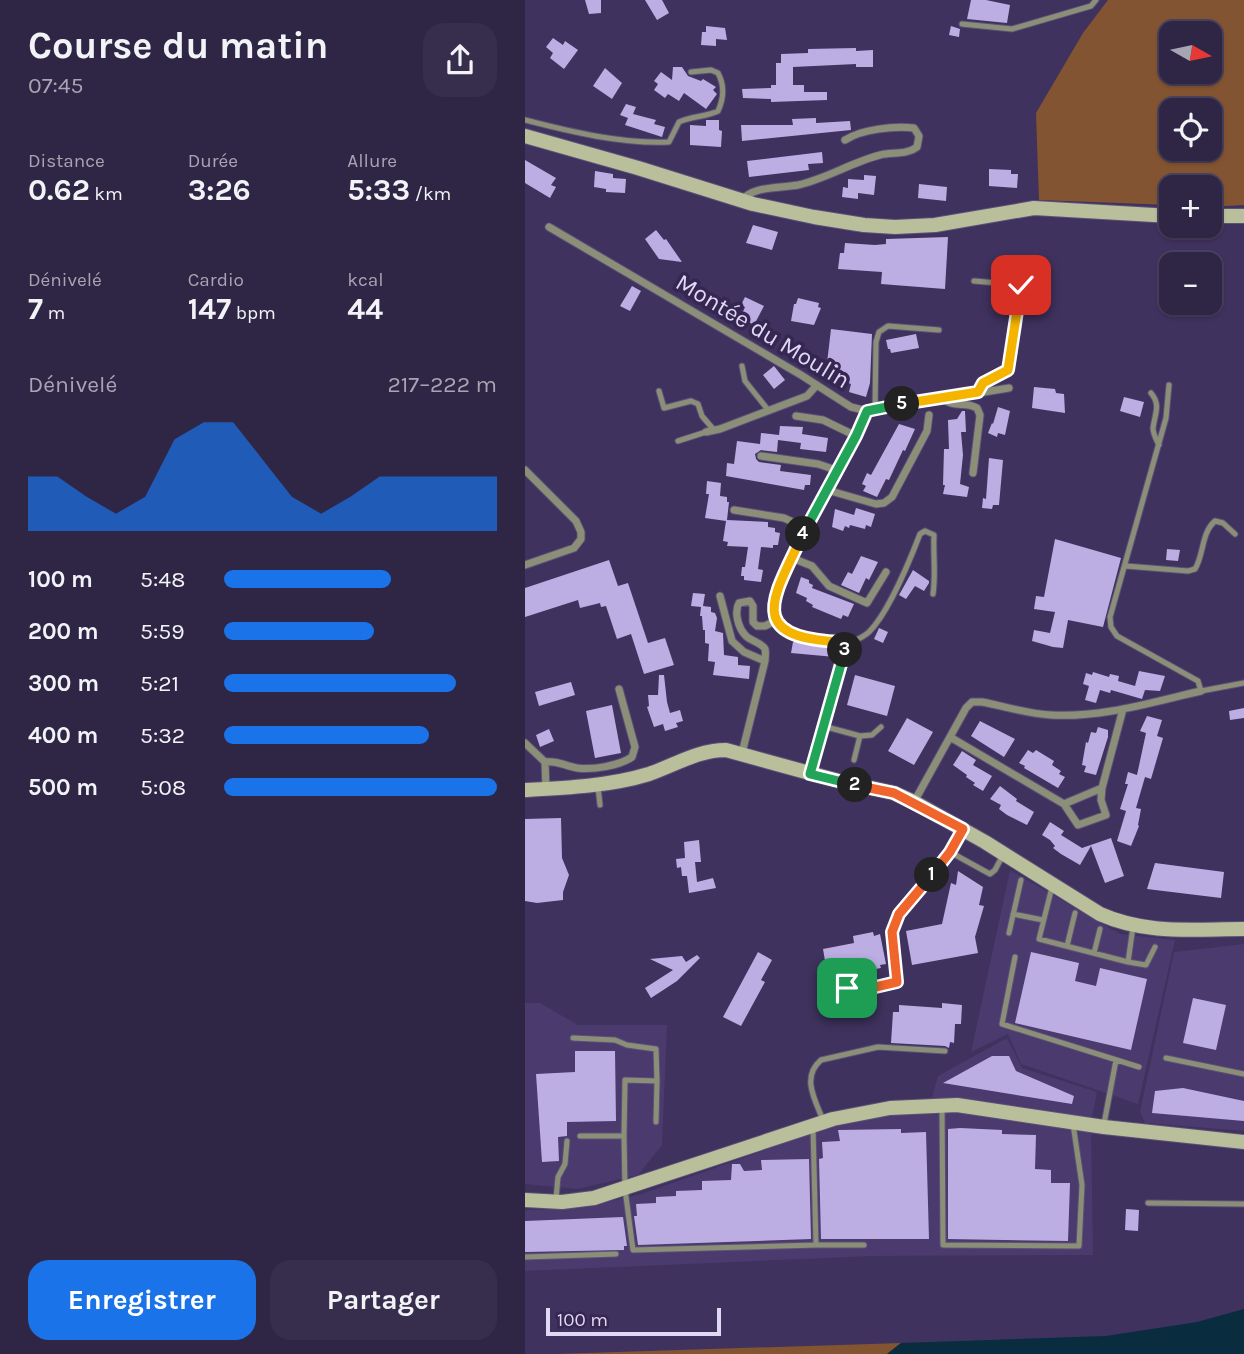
<!DOCTYPE html>
<html lang="fr">
<head>
<meta charset="utf-8">
<style>
	:root { --surface:#2f2646; --page:#372e4d; --text:#f1f3f6; --muted:#a7a5b3; --line:#4a435f; --accent:#1a73e8 }
	body { margin:0; font-family:Karla,sans-serif; background:var(--page); color:var(--text); height:100vh; display:flex; flex-direction:column; font-size:26px; white-space:nowrap }
	* { box-sizing:border-box; margin:0 }
	p { font-size:23px; color:var(--muted) }
	.icon { flex:none; width:38px; height:38px; fill:none; stroke:currentColor; stroke-width:2; stroke-linecap:round; stroke-linejoin:round }
	.map { position:relative; flex:1; overflow:hidden }
	.panel { display:flex; flex-direction:column; background:var(--surface); width:525px }
	.panel>* { flex:none }
	.needle { width:46px; rotate:99deg }
	.fabs { position:absolute; left:634px; top:21px; display:grid; gap:14px }
	.fabs a { display:grid; place-items:center; width:63px; height:63px; border-radius:14px; background:var(--surface); box-shadow:0 2px 5px #0004,0 0 0 2px var(--line); font-size:35px }
	.scale { position:absolute; left:21px; bottom:18px; width:175px; box-sizing:border-box; padding-left:7px; border:4px solid #dfd9f4; border-top:0; font-size:19px; line-height:24px; white-space:nowrap; color:#dfd9f4; -webkit-text-stroke:5px #352752; paint-order:stroke }
	.pin { position:absolute; display:grid; place-items:center; width:60px; height:60px; color:#fff; margin:-30px; border-radius:14px; box-shadow:0 4px 10px #0006 }
	.km { position:absolute; width:35px; height:35px; margin:-18px; border-radius:50%; background:#222; color:#fff; font-size:19px; line-height:35px; text-align:center }
	.round { display:grid; place-items:center; flex:none; width:74px; height:74px; border-radius:21px; background:var(--page) }
	.summary { display:flex; align-items:center; justify-content:space-between; height:119px; padding:0 28px }
	h1 { font-size:38px; font-weight:700; line-height:52px }
	.figures { display:grid; grid-template-columns:repeat(3,1fr); gap:10px; height:119px; padding:7px 28px }
	.figures div { display:grid; align-content:center }
	.figures b { font-size:30px; font-weight:700 }
	.figures small { font-size:19px; font-weight:400 }
	.figures p { font-size:19px }
	.chart { height:196px; padding:14px 28px }
	.chart p { display:flex; justify-content:space-between }
	.chart svg { width:100%; height:126px; margin-top:7px; fill:var(--accent); opacity:.7 }
	.action { display:flex; gap:14px; margin-top:auto; padding:14px 28px }
	.action a { flex:1; height:80px; border-radius:21px; background:var(--accent); color:#fff; font-size:28px; font-weight:700; line-height:80px; text-align:center }
	.action a+a { background:var(--page); color:var(--text) }
	ul { padding:0 28px; list-style:none; font-size:23px }
	li { display:grid; grid-template-columns:112px 84px 1fr; align-items:center; height:52px }
	li i { height:18px; border-radius:9px; background:var(--accent) }
	main { display:flex; flex:1; min-height:0 }
	.map>svg:first-child { display:block }
</style>
</head>
<body>
<main>
<section class="panel">
<div class="summary"><div><h1>Course du matin</h1><p>07:45</p></div><a class="round"><svg class="icon" aria-label="share" viewBox="0 0 24 24"><path d="M12 15V3M7 8l5-5 5 5M5 13v7h14v-7"/></svg></a></div>
<div class="figures">
<div><p>Distance</p><b>0.62<small> km</small></b></div>
<div><p>Durée</p><b>3:26</b></div>
<div><p>Allure</p><b>5:33<small> /km</small></b></div>
</div>
<div class="figures">
<div><p>Dénivelé</p><b>7<small> m</small></b></div>
<div><p>Cardio</p><b>147<small> bpm</small></b></div>
<div><p>kcal</p><b>44</b></div>
</div>
<div class="chart"><p><span>Dénivelé</span>217–222 m</p>
<svg viewBox="0 0 160 44" preserveAspectRatio="none"><path d="M0 44V25L10 25L20 32L30 38L40 32L50 12L60 6L70 6L80 19L90 32L100 38L110 32L120 25L130 25L140 25L150 25L160 25V44z"/></svg>
</div>
<ul>
<li><b>100 m</b>5:48<i style="width:61%"></i></li>
<li><b>200 m</b>5:59<i style="width:55%"></i></li>
<li><b>300 m</b>5:21<i style="width:85%"></i></li>
<li><b>400 m</b>5:32<i style="width:75%"></i></li>
<li><b>500 m</b>5:08<i style="width:100%"></i></li>
</ul>
<div class="action"><a>Enregistrer</a><a>Partager</a></div>
</section>
<div class="map">
<svg width="719" height="1354" viewBox="0 0 719 1354">
	<rect width="100%" height="100%" fill="#3f325e"/>
	<path fill="#4a3a6d" d="M485 870 595 934 650 940 613 1104 496 1064 483 1034 446 1052Z
		M719 944V1131L620 1123 615 1112 649 952Z
		M0 1003H15L53 1025H142L137 1145 113 1175 52 1189 0 1184Z
		M482 1038 497 1068 572 1092 566 1122 568 1255 346 1256 0 1271V1210L56 1208 116 1194 329 1119 403 1111 413 1076Z"/>
	<path fill="#835431" fill-rule="evenodd" d="M583 0H719V205L684 207V187H646V205L514 200 511 113 558 33ZM646 33H684V72H646ZM646 110H684V149H646Z
		M376 1343 362 1354H31Z"/>
	<path fill="#092c3f" d="M719 1309V1354H362L376 1343 581 1336 672 1322Z"/>
	<path fill="#bcaee3" d="M60 0H76V13L64 14Z
		M120 0H137L144 13 132 20Z
		M446 0H461L485 5 482 23 442 19Z
		M181 26 200 28 202 40 191 39V46L176 45 177 32H181Z
		M426 26 435 29 434 37 424 35Z
		M28 38 38 45 40 41 53 50 39 69 25 58 28 53 21 47Z
		M331 48V51L348 50V67H331V64L268 67V85H279V92H302V100L246 102V99L218 98 217 89 246 88V85H251V63H256V54L283 53V49Z
		M148 67H157L163 76 176 81 178 79 191 87 188 90 192 94 181 109 159 93 154 101 143 94 140 98 129 90 133 84 129 81 136 72 147 80Z
		M80 68 97 83 87 99 68 86Z
		M101 104 111 107 108 114 131 120 129 124 140 127 137 137 100 125 103 118 95 115Z
		M291 118V123L325 121 326 130 217 141 216 125H268L267 119Z
		M181 120H194V130L197 131 196 147 165 145V125L181 126Z
		M297 152 298 163 283 164 284 170 224 177 222 161Z
		M0 160 31 178 26 185 31 187 25 198 0 183Z
		M464 169 486 170V174H493L492 188 464 186Z
		M70 171 88 174V178L101 179 100 193 81 192V189L69 187Z
		M339 175 351 176 349 195 333 193V199L317 197 318 187 323 188V179L339 180Z
		M394 184 422 187 421 201 393 198Z
		M228 225 253 232 247 250 221 243Z
		M131 230 139 240 141 239 157 262 134 259 120 239Z
		M423 237 420 289 356 284 357 272 313 269 315 253H319L320 243 350 245 361 244V239Z
		M107 286 116 291 105 311 95 306Z
		M220 297 239 306 229 325 220 320 222 316 217 314 220 307 216 305Z
		M273 298 294 303 293 307 296 308 289 325 266 321 269 304H271Z
		M306 329 347 334 345 383 341 397 324 392 326 384 301 375 304 363H302Z
		M391 334 394 348 366 353 365 349H363L361 340Z
		M249 366 260 380 249 389 238 375Z
		M509 387 530 389 531 393 539 394 540 413 507 408Z
		M599 397 619 402 615 417 595 411Z
		M473 407 485 411 480 435 473 433 472 437 463 433 467 423 468 424Z
		M437 411H440L441 432H436L438 455 435 484 444 487 442 497 418 494 420 485H418L419 449H424L423 420 432 419Z
		M374 424 390 429 380 451 378 450 364 480 361 479 352 497 338 491 341 486 337 484 342 473 346 475Z
		M255 426 278 427 277 434 303 438 301 452 275 449 276 443 253 440 252 452 236 450 230 454 231 459 234 462 256 465 255 471 286 475 285 485H280L279 490 201 476 202 463 209 464 212 441 235 444 236 433 254 435Z
		M464 458 478 460 474 505H468L467 509 457 508 458 498 461 499Z
		M182 481 196 483 195 496 202 497V502H204L202 520 243 522V527L250 528V532L255 533 253 545H248V548L236 547 233 569 238 570 236 582 219 580V576H216L217 567H220L223 547 202 546 203 542 198 541 201 521 180 518 184 494H181Z
		M331 508 350 514 346 527 341 525 340 529 325 525 324 528 320 526 318 531 307 527 310 509 329 515Z
		M530 539 596 558 578 627 543 620 538 648 528 647 507 641 509 630 525 633 530 612 509 609 511 596 519 597Z
		M642 549 655 550 653 561 641 560Z
		M336 556 353 562 344 580 341 578 334 593 316 585 323 572 327 574Z
		M84 560 93 586 103 583 123 643 140 638 149 665 119 674 106 634 92 639 81 606 76 607 75 603 55 608 53 600 0 617V588Z
		M388 570 404 581V583L399 591 390 586 381 599 374 595Z
		M276 577 284 580V583L288 585 287 588 329 604 323 617 318 615 316 619 287 607 288 605 281 601 282 598 271 593Z
		M168 593 180 594 178 606 186 607V612L190 613 192 618 190 631 198 633 199 655 213 657V665L225 666 224 679 188 675 190 662 183 661 184 644 180 643V630H178L177 616H175L176 607 166 606Z
		M354 628 363 632 358 643 349 639Z
		M276 641 313 648 310 657 266 653 268 642Z
		M614 671 640 676 635 691 620 690 617 699 586 690 585 693 575 690 571 703 560 700 564 686 558 684 561 673 567 675 568 672 584 677 585 674 594 676 593 681 610 686Z
		M134 675H139L142 702 145 713 155 710 158 721 151 723 153 727 140 731 138 724 129 727 122 707 124 706 123 695H133Z
		M330 675 370 686 362 716 322 705Z
		M46 682 50 695 14 706 10 692Z
		M87 705 96 753 70 758 61 711Z
		M719 708V718L705 720 704 711Z
		M622 716 637 720 632 736 638 738 626 779 620 777 611 808 616 809 613 825 614 826 606 846 592 841 601 811 595 809 603 784H600L603 772 612 775 621 733 615 731Z
		M382 718 408 732 389 765 363 751Z
		M455 721 490 739 479 757 446 736Z
		M573 727 583 730V737L571 775 559 772 561 766 557 765 561 742 563 743 566 732 571 733Z
		M24 729 29 741 15 747 11 735Z
		M503 750 508 753 511 750 529 761 527 765 536 771 534 774 540 777 533 788 499 768 500 766 494 763Z
		M437 751 451 760 448 765 467 776 458 791 448 785 450 783 441 777 442 775 428 765Z
		M475 786 492 799 491 801 509 812 502 825 482 815 474 809 476 805 465 799Z
		M36 818 37 858 44 875 38 892V900L12 903 0 901V819Z
		M525 822 539 831 536 835 557 848 586 838 599 876 580 883 566 846 555 865 536 854 528 848 530 846 525 840 517 835Z
		M174 840 176 862H170L172 882 188 878 191 888 164 893 162 876H157L156 867 152 868 151 859 160 858 159 842Z
		M630 863 699 872 696 898 622 889Z
		M433 871 458 887 454 905 459 906 450 937 453 953 387 965 381 931 417 924 426 883 431 885Z
		M348 932 349 936 355 934 361 964 355 965 356 968 323 974 317 970 313 976 303 978 298 949 329 943 328 936Z
		M233 952 247 960 236 980 240 982 216 1026 198 1017Z
		M506 952 554 963 550 981 571 986 575 968 622 979 606 1050 490 1023Z
		M172 955 175 958 152 981 126 998 120 988 148 970 125 959 157 956 161 962Z
		M668 998 701 1005 691 1050 658 1043Z
		M417 1003 437 1005 436 1024H430L429 1043 425 1042 424 1048 420 1046 366 1043 368 1012H374V1005L417 1008Z
		M50 1051H90L91 1121 42 1122V1136L33 1137 34 1161 17 1162 11 1074 50 1072Z
		M467 1056H484L491 1071 549 1096 547 1104 418 1083Z
		M658 1088 719 1101V1121L627 1113 630 1091Z
		M435 1128 477 1130V1134L511 1135 510 1169 526 1170V1183H545L543 1241 423 1239V1129Z
		M376 1129V1133L401 1132 404 1239H296L294 1159 298 1158 297 1142 315 1141 313 1130Z
		M284 1159 286 1239 113 1245 109 1216H112L111 1204 131 1203V1197L151 1196V1191L177 1190V1181L206 1180 207 1164H215L219 1171 237 1170 236 1160Z
		M601 1209 614 1210 613 1231 600 1230Z
		M98 1217 102 1246H99V1250L0 1252V1221Z"/>
	<g fill="none" stroke-linecap="round" stroke-linejoin="round">
		<g stroke="#5c5079" stroke-width="7">
			<path id="lane" d="M437 24 487 29 566 6 571 0
				M0 120C46 132 97 144 144 142L154 122C167 116 181 117 193 111 199 98 200 86 193 73L186 70 166 72
				M449 281 496 285
				M217 366 220 381 244 411
				M644 385 641 418 585 617 586 627 592 636 673 681 676 691 719 683
				M134 391 139 408 166 401 173 404 177 416 189 430
				M453 392 458 383 483 370 486 361 498 265 485 263
				M626 393C636 405 630 413 628 428 628 434 631 439 634 445
				M350 409 351 342 354 332 363 326 414 330
				M153 441 181 432
				M601 566 663 571 670 569C679 555 676 533 690 521L698 523 710 534
				M320 645C328 641 338 638 344 632 363 613 385 560 395 534L400 531 409 535C408 554 411 575 408 594
				M298 726 335 736 329 760
				M335 736 347 735 356 727
				M73 787 75 805
				M437 832 425 852 465 874 470 870 478 855
				M527 887 514 939 603 962 608 927
				M488 914 518 920
				M484 933 496 880
				M542 946 550 913
				M569 953 575 929
				M490 957 477 1024 614 1067
				M603 962 621 965 630 947
				M318 975 322 988 329 992 372 982C376 955 360 943 374 914L425 852
				M48 1038 90 1040 102 1045 131 1049 132 1081
				M641 1058 719 1074
				M417 1108 418 1245 554 1246 557 1185 548 1124
				M298 1120C290 1100 276 1077 296 1060L353 1047 420 1051
				M579 1124 591 1060
				M55 1136H99L100 1189 108 1250 291 1245 288 1128
				M99 1136 100 1080 132 1081 131 1122
				M31 1199 33 1177 40 1164 42 1141
				M623 1203 719 1204
				M291 1245H339
				M0 1257 91 1254"/>
		</g>
		<g stroke="#5c5079" stroke-width="9">
			<path id="street" d="M217 201C225 186 257 188 273 185 301 179 327 162 355 155 367 152 382 155 392 147L394 136 389 128C369 126 337 129 320 140
				M24 227 276 375 326 407 342 411 331 436 281 528 250 592 248 614 250 621C272 636 291 641 317 642L320 645 285 773
				M415 397C432 410 438 400 452 408L455 415 448 473
				M342 411 484 388
				M271 416 298 420 331 436
				M181 432 195 429 282 396 292 385
				M236 456 293 464 311 470
				M0 470 51 521 56 532V539L49 548 0 565
				M302 490 351 504 359 503 367 497 402 431 404 415
				M209 510 259 518 281 528
				M267 558 287 566 304 586 342 603 361 572
				M195 596 207 641 219 652 240 661 217 753
				M240 661C240 658 241 652 240 649 237 643 226 641 221 636 213 628 209 612 214 603L225 601 228 606V622L232 626H240L250 621
				M425 737 539 804 577 788 598 709
				M0 743 20 762 21 789
				M20 762C32 760 40 766 52 768 68 770 94 766 107 757L110 747 94 689
				M389 802 441 708 447 702H457C479 706 503 714 526 715 576 718 627 702 676 691
				M539 804 553 825 581 815 576 800 577 788"/>
		</g>
		<g stroke="#5c5079" stroke-width="16">
			<path id="secondary" d="M0 136 113 168 228 204 289 217 339 225 370 227 410 225 509 208 646 216
				M684 216H719
				M0 790C41 788 85 786 124 774 150 765 173 750 201 750L310 780 369 793 389 802 460 842 575 914C622 935 668 929 719 929
				M0 1200 37 1202 69 1198 308 1119 365 1108 432 1105 579 1127 719 1142"/>
		</g>
		<use href="#lane" stroke="#8b8f78" stroke-width="5"/>
		<use href="#street" stroke="#8b8f78" stroke-width="7"/>
		<use href="#secondary" stroke="#b8bf9a" stroke-width="14"/>
	</g>
	<g fill="none" stroke-linecap="round" stroke-linejoin="round">
		<g stroke="#fff" stroke-width="14">
			<path id="split-1" d="M322 988 329 992 372 982 367 932 374 914 407 875"/>
		</g>
		<g stroke="#fff" stroke-width="14">
			<path id="split-2" d="M330 785 369 793 438 829 425 852 407 875"/>
		</g>
		<g stroke="#fff" stroke-width="14">
			<path id="split-3" d="M320 650 285 774 330 785"/>
		</g>
		<g stroke="#fff" stroke-width="14">
			<path id="split-4" d="M278 534C249 597 217 638 317 642L320 650"/>
		</g>
		<g stroke="#fff" stroke-width="14">
			<path id="split-5" d="M278 534 331 436 342 411 377 404"/>
		</g>
		<g stroke="#fff" stroke-width="14">
			<path id="split-6" d="M377 404 453 392 458 383 483 370 496 285"/>
		</g>
		<use href="#split-1" stroke="#f0652b" stroke-width="9"/>
		<use href="#split-2" stroke="#f0652b" stroke-width="9"/>
		<use href="#split-3" stroke="#22a559" stroke-width="9"/>
		<use href="#split-4" stroke="#f5b400" stroke-width="9"/>
		<use href="#split-5" stroke="#22a559" stroke-width="9"/>
		<use href="#split-6" stroke="#f5b400" stroke-width="9"/>
	</g>
	<g text-anchor="middle" stroke-width="7" stroke-linejoin="round" paint-order="stroke">
		<g font-size="24" fill="#dfd9f4" stroke="#352752">
			<text transform="translate(238 331) rotate(31)" y="8">Montée du Moulin</text>
		</g>
	</g>
</svg>
<div class="fabs">
<a><svg class="needle" viewBox="-14 -14 28 28"><path d="M0-13l5 13h-10z" fill="#e53935"/><path d="M0 13l5-13h-10z" fill="#a7a5b3"/></svg></a>
<a><svg class="icon" aria-label="locate" viewBox="0 0 24 24"><circle cx="12" cy="12" r="6"/><path d="M12 2v4M12 18v4M2 12h4M18 12h4"/></svg></a>
<a>+</a>
<a>−</a>
</div>
<div class="scale">100 m</div>
<div class="pin" style="left:322px;top:988px;background:#1e9e55"><svg class="icon" aria-label="arrive" viewBox="0 0 24 24"><path d="M6 21V4h12l-3 4 3 4H6"/></svg></div>
<div class="pin" style="left:496px;top:285px;background:#d93025"><svg class="icon" aria-label="check" viewBox="0 0 24 24"><path d="M5 12l5 5 9-10"/></svg></div>
<b class="km" style="left:407px;top:875px">1</b>
<b class="km" style="left:330px;top:785px">2</b>
<b class="km" style="left:320px;top:650px">3</b>
<b class="km" style="left:278px;top:534px">4</b>
<b class="km" style="left:377px;top:404px">5</b>
</div>
</main>
</body>
</html>
